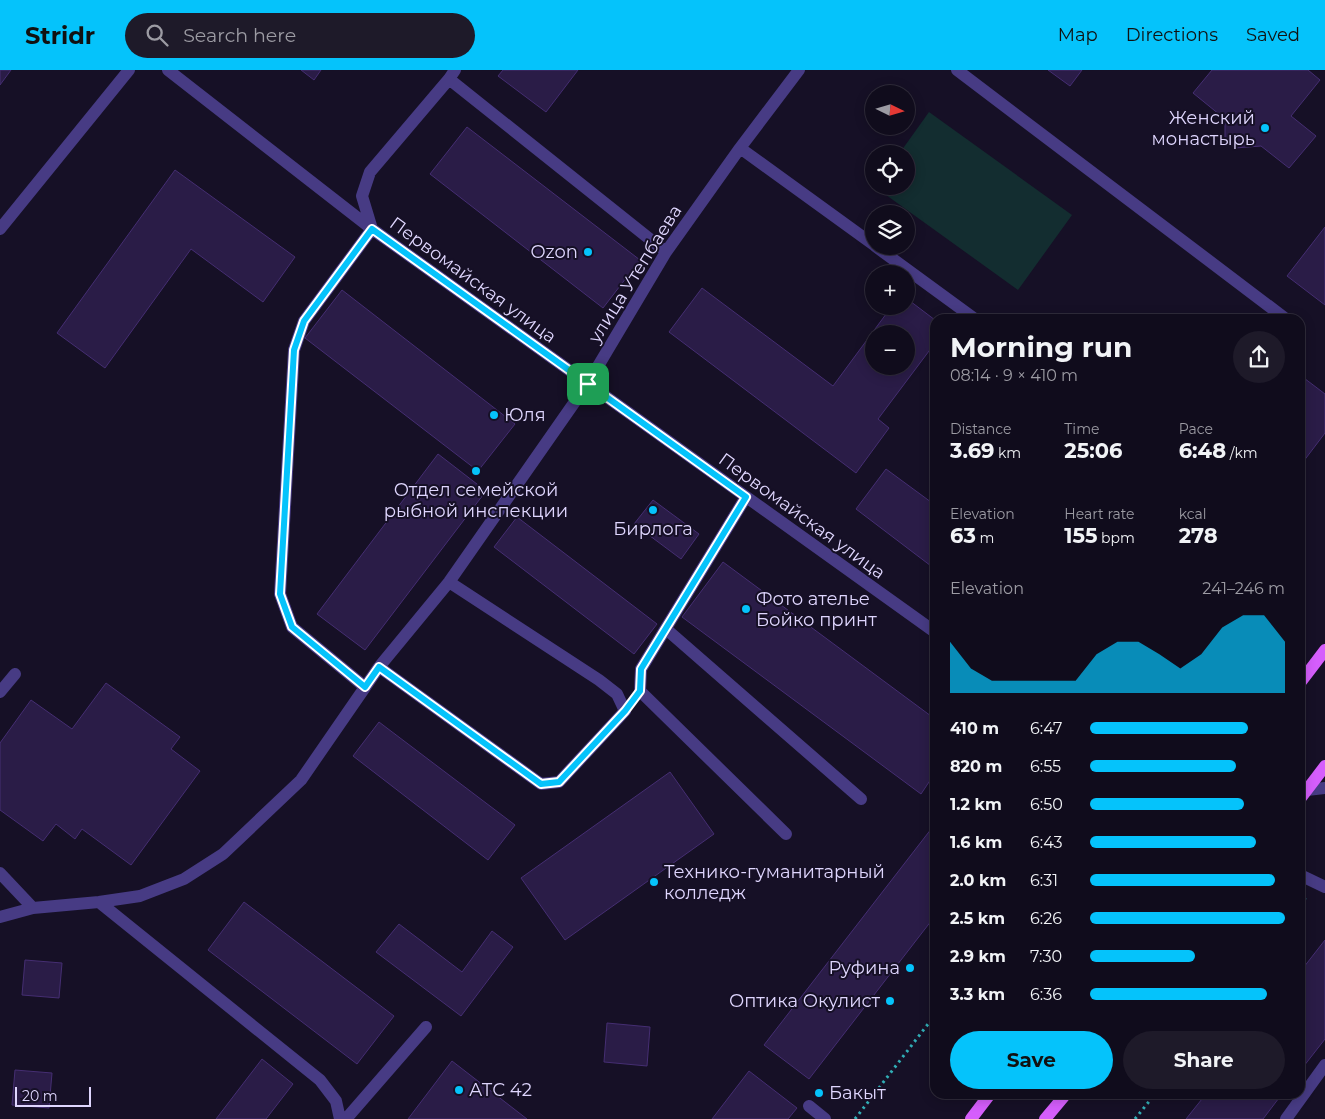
<!DOCTYPE html>
<html lang="en">
<head>
<meta charset="utf-8">
<style>
	:root { --surface:#100c1c; --page:#1e1a29; --text:#f1f3f6; --muted:#9c9ba3; --line:#302c3b; --accent:#05c3fb }
	body { margin:0; font-family:Montserrat,sans-serif; background:var(--page); color:var(--text); height:100vh; display:flex; flex-direction:column; font-size:19px; white-space:nowrap }
	* { box-sizing:border-box; margin:0 }
	p { font-size:16px; color:var(--muted) }
	.icon { flex:none; width:28px; height:28px; fill:none; stroke:currentColor; stroke-width:2; stroke-linecap:round; stroke-linejoin:round }
	.map { position:relative; flex:1; overflow:hidden }
	.panel { position:absolute; left:930px; top:244px; width:375px; height:785px; display:flex; flex-direction:column; background:var(--surface); border-radius:15px; box-shadow:0 2px 12px #0003,0 0 0 1px var(--line) }
	.panel>* { flex:none }
	.needle { width:32px; rotate:95deg }
	.controls { position:absolute; left:865px; top:15px; display:grid; gap:10px }
	.controls a { display:grid; place-items:center; width:50px; height:50px; border-radius:50%; background:var(--surface); box-shadow:0 2px 12px #0003,0 0 0 1px var(--line); font-size:25px }
	.scale { position:absolute; left:15px; bottom:12px; width:76px; box-sizing:border-box; padding-left:5px; border:2px solid #dfd6fe; border-top:0; font-size:14px; line-height:18px; white-space:nowrap; color:#dfd6fe; -webkit-text-stroke:4px #161026; paint-order:stroke }
	.pin { position:absolute; display:grid; place-items:center; width:42px; height:42px; color:#fff; margin:-21px; border-radius:10px; box-shadow:0 2px 8px #0006 }
	.round { display:grid; place-items:center; flex:none; width:52px; height:52px; border-radius:26px; background:var(--page) }
	.headline { display:flex; align-items:center; justify-content:space-between; height:85px; padding:0 20px }
	h1 { font-size:28px; font-weight:700; line-height:38px }
	.metrics { display:grid; grid-template-columns:repeat(3,1fr); gap:8px; height:85px; padding:5px 20px }
	.metrics div { display:grid; align-content:center }
	.metrics b { font-size:21px; font-weight:700 }
	.metrics small { font-size:14px; font-weight:400 }
	.metrics p { font-size:14px }
	.chart { height:140px; padding:10px 20px }
	.chart p { display:flex; justify-content:space-between }
	.chart svg { width:100%; height:90px; margin-top:5px; fill:var(--accent); opacity:.7 }
	.button { display:flex; gap:10px; margin-top:auto; padding:10px 20px }
	.button a { flex:1; height:58px; border-radius:30px; background:var(--accent); color:#111; font-size:20px; font-weight:700; line-height:58px; text-align:center }
	.button a+a { background:var(--page); color:var(--text) }
	ul { padding:0 20px; list-style:none; font-size:16px }
	li { display:grid; grid-template-columns:80px 60px 1fr; align-items:center; height:38px }
	li i { height:12px; border-radius:6px; background:var(--accent) }
	header { display:flex; align-items:center; gap:30px; box-sizing:border-box; height:70px; padding:0 25px; background:var(--accent); color:#111 }
	header strong { font-size:24px }
	nav { display:flex; gap:28px; margin-inline-start:auto; font-size:18px }
	.search { width:350px; height:45px; background:var(--page); display:flex; align-items:center; gap:12px; box-sizing:border-box; padding:0 18px; border-radius:28px; color:var(--muted); font-size:19px }
	.map>svg:first-child { display:block }
</style>
</head>
<body>
<header>
<strong>Stridr</strong>
<div class="search"><svg class="icon" aria-label="search" viewBox="0 0 24 24"><circle cx="10" cy="10" r="6"/><path d="M15 15l6 6"/></svg>Search here</div>
<nav><a>Map</a><a>Directions</a><a>Saved</a></nav>
</header>
<div class="map">
<svg width="1325" height="1049" viewBox="0 0 1325 1049">
	<rect width="100%" height="100%" fill="#161026"/>
	<path fill="#132d30" d="M929 42 1072 145 1018 220 875 117 906 116V84H899Z"/>
	<path fill="#2a1c47" stroke="#452e72" fill-rule="evenodd" d="M0 0H11L0 15Z
		M301 0H321L314 10Z
		M503 0H578L546 42 498 6Z
		M1048 0H1082L1070 16Z
		M1212 0H1308L1320 10 1291 46 1316 66 1289 98 1261 76 1235 78 1225 69V49L1193 23Z
		M467 57 640 190 603 238 430 104Z
		M175 100 295 187 263 232 191 179 105 298 57 263Z
		M1325 157V235L1287 206Z
		M702 218 833 316 892 236H906V228L935 250V273L878 349 889 358 856 403 669 262ZM874 264H906V296H874Z
		M342 220 515 354 478 401 305 268Z
		M1300 305 1325 324V363L1300 396Z
		M438 384 486 421 365 580 317 544Z
		M886 399 935 435V499L856 439Z
		M653 430 699 464 681 489 634 454Z
		M517 447 657 554 634 584 494 477Z
		M723 492 935 649V703L921 724 682 547Z
		M106 613 180 667 171 679 200 701 131 795 82 759 75 769 56 754 43 771 0 740V673L31 630 72 659Z
		M379 652 515 755 488 790 353 686Z
		M670 702 714 764 565 870 521 808Z
		M935 754V846L809 1009 764 975Z
		M244 832 394 946 357 994 208 880Z
		M399 854 462 902 492 861 513 877 461 946 376 882Z
		M1325 870V969L1300 1001V902Z
		M25 890 62 893 59 928 22 925Z
		M607 953 650 957 647 996 604 992Z
		M262 989 293 1014 266 1049H216Z
		M452 991 527 1049H408Z
		M15 1000 52 1003 49 1038 12 1035Z
		M749 1001 797 1038 788 1049H712Z
		M1206 1024H1282L1263 1049H1186Z"/>
	<g fill="none" stroke-linecap="round" stroke-linejoin="round">
		<path stroke="#31aeb6" stroke-width="3" stroke-dasharray="2.5 4" stroke-linecap="butt" d="M1300 835 1306 827
			M855 1049 935 945
			M1135 1049 1155 1024"/>
		<path stroke="#473b84" stroke-width="12" d="M168 0 372 159 935 562
			M957 0 1286 249
			M449 9 666 182
			M740 78 874 175
			M0 159 129 0
			M875 176 975 249
			M746 427 641 599 640 621 786 764
			M666 559 861 729
			M379 597 541 714 559 712 625 641 617 624 599 610 449 512
			M365 617 292 557 280 524 294 280 304 251 372 159 362 126 370 102 449 9 455 0
			M0 622 15 604
			M1307 720 1325 718
			M0 803 33 838
			M1300 805 1325 817
			M99 832 320 1010 336 1031 340 1049
			M0 847 33 838 99 832 140 826 184 809 223 784 301 710 379 597 449 512 588 313 666 182 740 78 799 0
			M809 1036 825 1049
			M346 1049 426 957
			M1286 1049 1325 995"/>
		<path stroke="#d55efc" stroke-width="12" d="M1300 613 1325 580
			M1300 729 1325 696
			M971 1049 990 1024
			M1045 1049 1066 1024"/>
	</g>
	<g fill="none" stroke-linecap="round" stroke-linejoin="round">
		<g stroke="#fff" stroke-width="10">
			<path id="route" d="M372 159 746 427 641 599 640 621 625 641 559 712 541 714 379 597 365 617 292 557 280 524 294 280 304 251Z"/>
		</g>
		<use href="#route" stroke="#05c3fb" stroke-width="6"/>
	</g>
	<g fill="#05c3fb" stroke="#161026" stroke-width="2">
		<circle cx="1265" cy="58" r="5"/>
		<circle cx="588" cy="182" r="5"/>
		<circle cx="494" cy="345" r="5"/>
		<circle cx="476" cy="401" r="5"/>
		<circle cx="653" cy="440" r="5"/>
		<circle cx="746" cy="539" r="5"/>
		<circle cx="654" cy="812" r="5"/>
		<circle cx="910" cy="898" r="5"/>
		<circle cx="890" cy="931" r="5"/>
		<circle cx="459" cy="1020" r="5"/>
		<circle cx="819" cy="1023" r="5"/>
	</g>
	<g text-anchor="middle" stroke-width="4" stroke-linejoin="round" paint-order="stroke">
		<g font-size="18" fill="#dfd6fe" stroke="#161026" text-anchor="start">
			<text x="1255" y="54" text-anchor="end">Женский<tspan x="1255" dy="21">монастырь</tspan></text>
			<text x="578" y="188" text-anchor="end">Ozon</text>
			<text x="504" y="351">Юля</text>
			<text x="476" y="426" text-anchor="middle">Отдел семейской<tspan x="476" dy="21">рыбной инспекции</tspan></text>
			<text x="653" y="465" text-anchor="middle">Бирлога</text>
			<text x="756" y="535">Фото ателье<tspan x="756" dy="21">Бойко принт</tspan></text>
			<text x="664" y="808">Технико-гуманитарный<tspan x="664" dy="21">колледж</tspan></text>
			<text x="900" y="904" text-anchor="end">Руфина</text>
			<text x="880" y="937" text-anchor="end">Оптика Окулист</text>
			<text x="469" y="1026">АТС 42</text>
			<text x="829" y="1029">Бакыт</text>
		</g>
		<g font-size="18" fill="#dfd6fe" stroke="#161026">
			<text transform="translate(635 204) rotate(-58)" y="6">улица Утепбаева</text>
			<text transform="translate(473 210) rotate(36)" y="6">Первомайская улица</text>
			<text transform="translate(802 446) rotate(36)" y="6">Первомайская улица</text>
		</g>
	</g>
</svg>
<div class="controls">
<a><svg class="needle" viewBox="-14 -14 28 28"><path d="M0-13l5 13h-10z" fill="#e53935"/><path d="M0 13l5-13h-10z" fill="#9c9ba3"/></svg></a>
<a><svg class="icon" aria-label="locate" viewBox="0 0 24 24"><circle cx="12" cy="12" r="6"/><path d="M12 2v4M12 18v4M2 12h4M18 12h4"/></svg></a>
<a><svg class="icon" aria-label="layers" viewBox="0 0 24 24"><path d="M12 4l9 5-9 5-9-5zM3 14l9 5 9-5"/></svg></a>
<a>+</a>
<a>−</a>
</div>
<div class="scale">20 m</div>
<div class="pin" style="left:588px;top:314px;background:#1e9e55"><svg class="icon" aria-label="arrive" viewBox="0 0 24 24"><path d="M6 21V4h12l-3 4 3 4H6"/></svg></div>
<section class="panel">
<div class="headline"><div><h1>Morning run</h1><p>08:14 · 9 × 410 m</p></div><a class="round"><svg class="icon" aria-label="share" viewBox="0 0 24 24"><path d="M12 15V3M7 8l5-5 5 5M5 13v7h14v-7"/></svg></a></div>
<div class="metrics">
<div><p>Distance</p><b>3.69<small> km</small></b></div>
<div><p>Time</p><b>25:06</b></div>
<div><p>Pace</p><b>6:48<small> /km</small></b></div>
</div>
<div class="metrics">
<div><p>Elevation</p><b>63<small> m</small></b></div>
<div><p>Heart rate</p><b>155<small> bpm</small></b></div>
<div><p>kcal</p><b>278</b></div>
</div>
<div class="chart"><p><span>Elevation</span>241–246 m</p>
<svg viewBox="0 0 160 44" preserveAspectRatio="none"><path d="M0 44V19L10 32L20 38L30 38L40 38L50 38L60 38L70 25L80 19L90 19L100 25L110 32L120 25L130 12L140 6L150 6L160 19V44z"/></svg>
</div>
<ul>
<li><b>410 m</b>6:47<i style="width:81%"></i></li>
<li><b>820 m</b>6:55<i style="width:75%"></i></li>
<li><b>1.2 km</b>6:50<i style="width:79%"></i></li>
<li><b>1.6 km</b>6:43<i style="width:85%"></i></li>
<li><b>2.0 km</b>6:31<i style="width:95%"></i></li>
<li><b>2.5 km</b>6:26<i style="width:100%"></i></li>
<li><b>2.9 km</b>7:30<i style="width:54%"></i></li>
<li><b>3.3 km</b>6:36<i style="width:91%"></i></li>
</ul>
<div class="button"><a>Save</a><a>Share</a></div>
</section>
</div>
</body>
</html>
